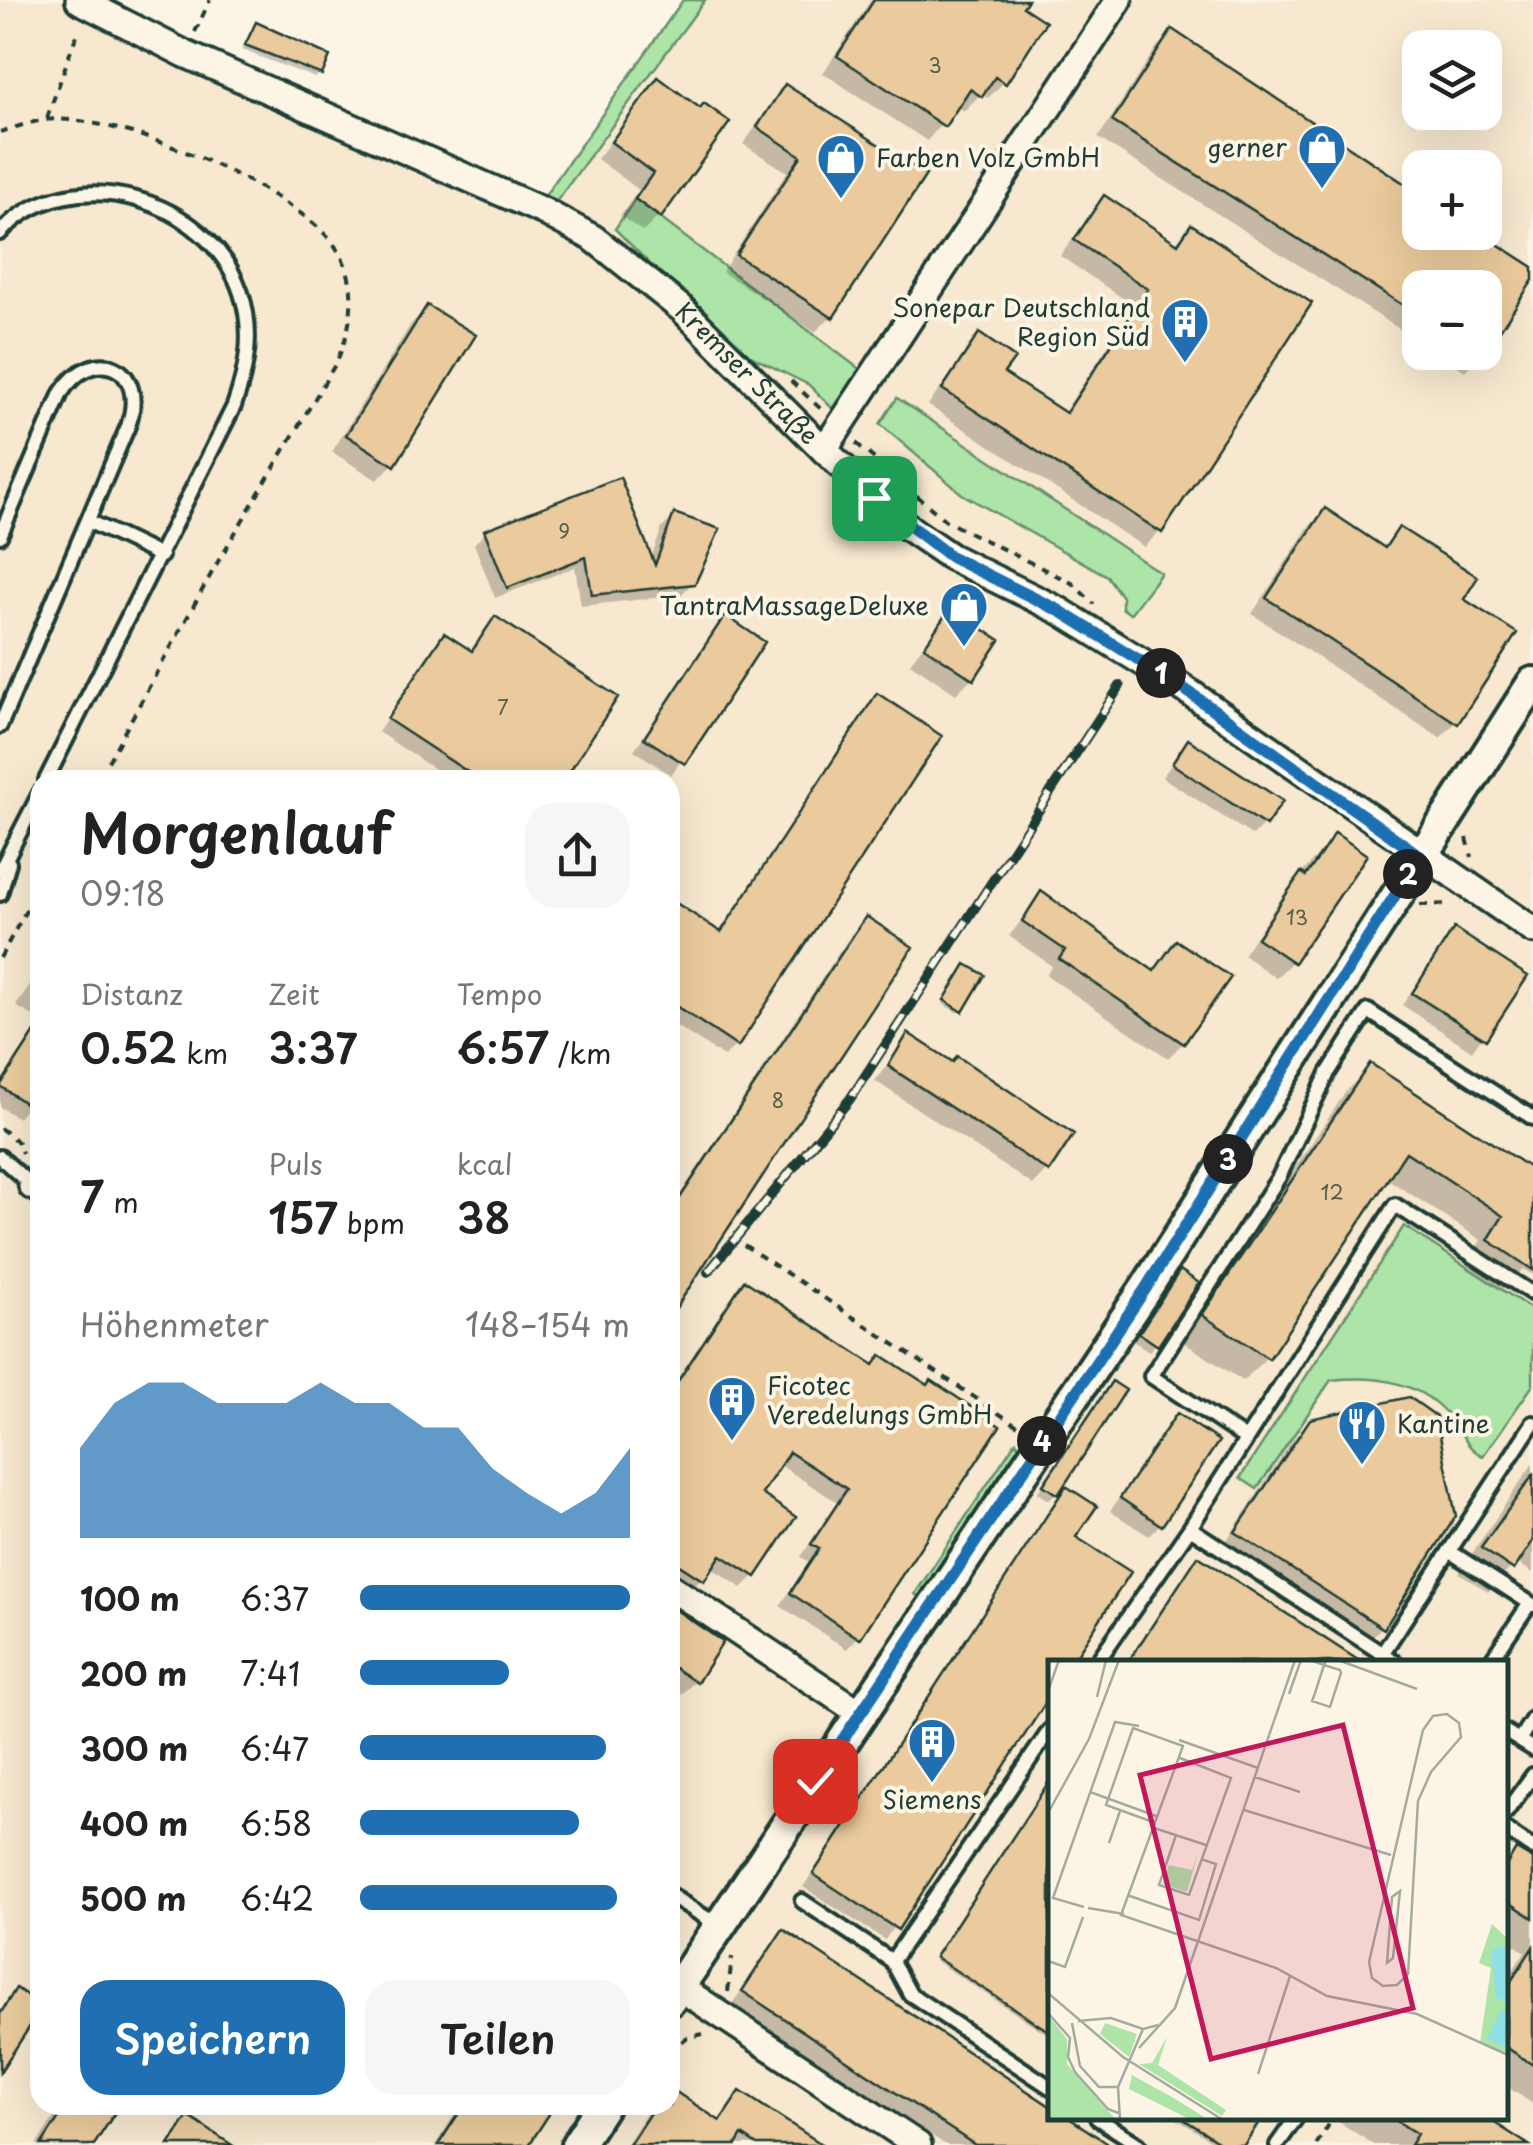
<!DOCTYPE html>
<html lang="de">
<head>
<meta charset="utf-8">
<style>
	:root { --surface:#fff; --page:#f6f6f6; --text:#222; --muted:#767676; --accent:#1f6fb2 }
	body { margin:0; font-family:"Playpen Sans",sans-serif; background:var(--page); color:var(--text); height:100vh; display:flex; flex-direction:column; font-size:38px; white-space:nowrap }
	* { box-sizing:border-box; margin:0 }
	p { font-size:32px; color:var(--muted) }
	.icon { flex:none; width:55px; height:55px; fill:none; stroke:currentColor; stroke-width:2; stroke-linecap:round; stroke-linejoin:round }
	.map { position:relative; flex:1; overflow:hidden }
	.details { position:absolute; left:30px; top:770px; width:650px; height:1345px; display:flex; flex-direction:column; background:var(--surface); border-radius:30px; box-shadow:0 10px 40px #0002 }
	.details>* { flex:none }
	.tools { position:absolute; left:1402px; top:30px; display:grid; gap:20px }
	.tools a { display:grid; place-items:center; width:100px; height:100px; border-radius:20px; background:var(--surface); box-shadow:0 10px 40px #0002; font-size:50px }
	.pin { position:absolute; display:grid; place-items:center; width:85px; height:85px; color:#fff; margin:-42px; border-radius:20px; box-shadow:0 5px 15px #0006 }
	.km { position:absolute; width:50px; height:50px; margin:-25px; border-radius:50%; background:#222; color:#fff; font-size:28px; line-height:50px; text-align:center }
	.round { display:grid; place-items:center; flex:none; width:105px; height:105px; border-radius:30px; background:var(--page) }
	.headline { display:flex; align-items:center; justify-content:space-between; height:170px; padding:0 50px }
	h1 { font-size:55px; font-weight:600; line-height:75px }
	.figures { display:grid; grid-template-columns:repeat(3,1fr); gap:15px; height:170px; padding:10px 50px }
	.figures div { display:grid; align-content:center }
	.figures b { font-size:42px; font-weight:600 }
	.figures small { font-size:28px; font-weight:400 }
	.figures p { font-size:28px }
	.chart { height:280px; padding:20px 50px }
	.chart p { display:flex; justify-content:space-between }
	.chart svg { width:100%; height:180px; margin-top:10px; fill:var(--accent); opacity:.7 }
	.primary-button { display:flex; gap:20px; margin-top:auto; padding:20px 50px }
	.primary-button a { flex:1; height:115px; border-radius:30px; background:var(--accent); color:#fff; font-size:40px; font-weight:600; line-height:115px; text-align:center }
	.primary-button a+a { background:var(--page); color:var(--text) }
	ul { padding:0 50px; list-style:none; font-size:32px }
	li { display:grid; grid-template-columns:160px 120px 1fr; align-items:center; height:75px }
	li i { height:25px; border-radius:12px; background:var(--accent) }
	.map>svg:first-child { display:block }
</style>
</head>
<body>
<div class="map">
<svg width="1533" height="2145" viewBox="0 0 1533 2145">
	<rect width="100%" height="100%" fill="#fcf5e5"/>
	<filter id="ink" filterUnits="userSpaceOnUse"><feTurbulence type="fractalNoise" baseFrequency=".01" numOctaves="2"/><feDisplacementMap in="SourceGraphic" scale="20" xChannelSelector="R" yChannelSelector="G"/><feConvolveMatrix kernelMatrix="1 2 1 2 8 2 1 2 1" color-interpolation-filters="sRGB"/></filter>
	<g filter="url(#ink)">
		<path fill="#f7e8cf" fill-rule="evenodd" d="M0 0H109L172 32 555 201 705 0H1533V2145H0ZM1420 48H1485V112H1420ZM1420 168H1485V232H1420ZM1420 288H1485V352H1420ZM40 780H670V2105H40ZM1050 1662H1506V2118H1050Z"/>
		<path fill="#ade4a7" stroke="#66906e" stroke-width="2.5" d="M683 0H705L556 202 544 197Z
			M635 199 862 371 834 410 809 385 734 348 615 229Z
			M897 398 1161 573 1130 614 1122 608V597L1107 576 962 494 880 424Z
			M1404 1226 1533 1310V1385L1483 1456C1466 1448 1463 1434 1453 1421 1422 1381 1378 1375 1331 1380L1257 1489 1240 1478Z
			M1016 1441 1021 1451 919 1597 915 1594Z"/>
		<path fill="#0003" d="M871 0H1025L1004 82 988 98 981 94 964 111 956 106 927 141 823 73Z
			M256 25 320 73 315 78 242 50Z
			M1172 32 1420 196V232L1533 270 1485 349V288H1420V342L1098 138 1156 48Z
			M658 80 659 216 643 232 620 216 639 190 597 159Z
			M786 87 923 176 831 317 815 332 722 272 787 172 743 144Z
			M1104 198 1174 244 1191 227 1160 531 1144 547 928 405 979 337 1001 374 1063 414 1134 306 1060 256Z
			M427 308 393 464 377 480 332 452 411 324Z
			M1436 352H1482L1465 371Z
			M1325 511 1382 549 1399 530 1460 600 1456 722 1440 738 1252 614 1309 526Z
			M674 516 693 582 681 595 581 606 575 567 495 598 474 544 486 532 650 561 662 528Z
			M950 611 972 678 956 694 910 663Z
			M496 619 561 780H451L378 732 445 636 470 652Z
			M725 619 762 643 671 775 634 750Z
			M878 697 736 1045 724 1057 670 1022V902L718 933Z
			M1188 743 1264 824 1253 836 1162 777Z
			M1335 836 1364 855 1292 962 1276 978 1243 955 1285 892Z
			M1042 895 1151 972 1176 943 1183 1043 1168 1058 1046 975 1052 966 1009 936Z
			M866 919 670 1312V1210L852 933Z
			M1455 931 1524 976 1472 1051 1402 1005Z
			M40 969V1020L16 1006Z
			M964 970 961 1010 958 1013 943 1004Z
			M40 1022V1090L18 1118 0 1107V1083Z
			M908 1037 1047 1170 1033 1185 875 1081Z
			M1370 1066 1533 1173V1275L1523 1269 1503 1289 1466 1265 1481 1240 1386 1178 1267 1357 1243 1381 1180 1340 1347 1090Z
			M1173 1281 1156 1344 1149 1351 1133 1341Z
			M744 1283 872 1366 881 1358 858 1637 847 1649 780 1606 809 1562 801 1557 837 1502 778 1464 758 1494 793 1517 754 1576 742 1588 710 1567 690 1591 670 1578V1390Z
			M1112 1384 1056 1493 1048 1500 1037 1493Z
			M1177 1416 1160 1524 1149 1536 1110 1511Z
			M1311 1421 1382 1627 1366 1643 1221 1549 1294 1438Z
			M1533 1463V1573L1516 1562 1488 1592 1459 1573Z
			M1066 1489 1073 1538 1127 1573 1069 1662H1050V1691L885 1940 803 1887Z
			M1198 1559 1356 1662H1129Z
			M670 1609 695 1681 671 1705 670 1704Z
			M1050 1783V2036L934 1960Z
			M1517 1852 1533 1863V2104L1506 2086V1980L1525 1952 1506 1939V1864Z
			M783 1932 1050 2108V2118H1064L1106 2145H946L732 2004Z
			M670 2091 716 2122 740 2094 818 2145H626L652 2105H670Z
			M62 2105H117L91 2145H36Z
			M461 2105H552L526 2145H435Z
			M1175 2118H1259L1241 2145H1218Z
			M1333 2118H1483L1524 2145H1374Z"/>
		<path fill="#ebcb9d" stroke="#1f3d34" stroke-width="2.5" d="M874 0H1028L1023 7 1046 22 1006 84 995 77 982 97 970 89 945 127 837 56Z
			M256 22 330 56 322 75 245 45Z
			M1172 29 1420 194V232H1479L1533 267V280L1485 353V288H1420V316L1112 121Z
			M658 77 700 108 704 103 730 122 661 218 635 199 653 173 611 142Z
			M785 84 926 175 833 318 736 255 801 156 757 127Z
			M1104 195 1178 244 1191 224 1312 303 1162 533 942 389 979 333 1015 358 1004 373 1066 413 1148 289 1074 240Z
			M427 305 476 335 395 466 346 435Z
			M620 477 655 565 674 513 720 529 695 584 592 595 586 557 507 588 484 530Z
			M1325 508 1385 548 1399 527 1478 577 1464 599 1517 633 1458 724 1266 598Z
			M950 608 1000 640 974 680 924 647Z
			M725 615 765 642 685 764 644 738Z
			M495 616 618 697 564 780H480L387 719 444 633 472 651Z
			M877 693 942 736 738 1047 670 1002V899L721 932Z
			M1188 739 1283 801 1266 826 1172 764Z
			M1335 833 1367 855 1294 963 1257 938 1301 872 1306 876Z
			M1041 891 1154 971 1176 940 1231 977 1184 1044 1059 959 1065 950 1022 921Z
			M866 916 913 947 670 1317V1213Z
			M1454 928 1528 976 1486 1040 1412 993Z
			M966 964 985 975 963 1012 944 1000Z
			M40 1024V1095L32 1108 0 1086Z
			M908 1033 953 1062 957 1056 1074 1134 1049 1172 888 1066Z
			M1370 1063 1533 1170V1270L1488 1240 1503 1216 1406 1152 1269 1359 1202 1315Z
			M1180 1270 1199 1283 1158 1346 1139 1333Z
			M744 1280 874 1365 881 1355 928 1385 931 1380 1000 1426 860 1639 790 1593 819 1549 811 1544 847 1489 789 1452 762 1494 796 1517 756 1577 721 1555 704 1581 670 1559V1393Z
			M1112 1381 1126 1390 1058 1495 1043 1485Z
			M1409 1397 1436 1416 1456 1516 1384 1629 1235 1532 1310 1419Z
			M1177 1413 1219 1441 1162 1526 1120 1498Z
			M1533 1475V1541L1514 1570 1481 1548Z
			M1066 1486 1097 1506 1076 1537 1131 1572 1072 1662H1050V1696L898 1930 813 1874Z
			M1198 1556 1361 1662H1128Z
			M670 1606 723 1642 697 1683 670 1665Z
			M1050 1780V2032L935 1957Z
			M1516 1849 1533 1859V1918L1506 1900V1866Z
			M783 1929 1050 2106V2118H1069L1110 2145H975L742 1991Z
			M1533 1947V2065L1506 2047V1989Z
			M16 1988 40 2004V2011L0 2072V2014Z
			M670 2088 720 2121 740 2091 823 2145H757L742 2135 736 2145H629L655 2105H670Z
			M67 2105H120L94 2145H41Z
			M464 2105H555L529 2145H438Z
			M188 2116 232 2145H169Z
			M1182 2118H1262L1244 2145H1224Z
			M1392 2118H1487L1529 2145H1410L1417 2134Z"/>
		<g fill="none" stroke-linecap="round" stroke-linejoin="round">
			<g stroke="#1f3d34" stroke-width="20">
				<path id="service" d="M0 233C71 156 210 199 241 293 254 332 247 369 234 406L46 780
					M88 521 161 556
					M0 536 61 393C94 342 149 367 128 426L0 726
					M0 871 40 793
					M0 894 9 863
					M0 1157 32 1186
					M1246 1439 1151 1376 1279 1177 1328 1073 1368 1011 1533 1118
					M1190 1528 1395 1662
					M1449 1551 1533 1605
					M1382 1654 1533 1423
					M1097 1662 1190 1528 1395 1205 1533 1294
					M1490 1662 1530 1603
					M1050 1730 892 1961 910 1994 1050 2087
					M1506 1732 1533 1749
					M1519 1740 1533 1718
					M1506 1812 1533 1775
					M1506 1830 1533 1848
					M670 1895 719 1926
					M802 1901 892 1961
					M1097 2118 1139 2145
					M1277 2145 1296 2118"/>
			</g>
			<g stroke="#1f3d34" stroke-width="32">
				<g id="minor">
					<path id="s1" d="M79 0 185 54 543 211 593 238 682 309 824 450 910 529 951 557 1060 611 1173 681 1533 930"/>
					<path d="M824 450 1119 0"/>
					<path d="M32 1186 40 1190"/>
					<path d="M670 1587 859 1712"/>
					<path d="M679 1987 918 2145"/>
				</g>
			</g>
			<g stroke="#1f3d34" stroke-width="38">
				<path id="tertiary" d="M670 2000 1146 1288 1533 683
					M577 2145 603 2105"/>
			</g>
			<path stroke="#1f3d34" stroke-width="4" stroke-dasharray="8 8" stroke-linecap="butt" d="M195 32 210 0
				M47 118 79 28
				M0 132C14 128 30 122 45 120 114 111 295 189 335 246 360 281 353 326 336 363L216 565 98 780
				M791 381 824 412
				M856 443 946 521 1072 583 1094 604
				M1467 838 1472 857
				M1420 905 1451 904
				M0 958 40 885
				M0 1128 18 1142 22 1153
				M744 1245 1021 1428
				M728 1992 732 1957
				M670 2053 686 2038 703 2034
				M1316 2145 1333 2118"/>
			<use href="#service" stroke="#fcf5e5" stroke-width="12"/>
			<use href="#minor" stroke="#fcf5e5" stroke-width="25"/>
			<use href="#tertiary" stroke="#fcf5e5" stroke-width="30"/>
			<g stroke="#1f3d34" stroke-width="10">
				<path id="rail" d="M708 1272 850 1099 1120 686"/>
			</g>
			<use href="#rail" stroke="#fcf5e5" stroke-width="6" stroke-dasharray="19" stroke-linecap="butt"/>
		</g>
	</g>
	<g fill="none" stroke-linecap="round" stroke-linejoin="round" filter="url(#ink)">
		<g stroke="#fff" stroke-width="20">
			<path id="route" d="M815 1781 1146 1288 1420 856 1173 681 1060 611 951 557 874 498"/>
		</g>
		<use href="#route" stroke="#1f6fb2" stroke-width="12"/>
	</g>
	<defs>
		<g id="shop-pin" transform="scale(2.5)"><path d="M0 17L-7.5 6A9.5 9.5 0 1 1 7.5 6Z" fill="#1f6fb2" stroke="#fcf5e5"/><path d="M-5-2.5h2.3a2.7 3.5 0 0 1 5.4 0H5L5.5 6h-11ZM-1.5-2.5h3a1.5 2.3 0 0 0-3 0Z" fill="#fff"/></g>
		<g id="building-pin" transform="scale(2.5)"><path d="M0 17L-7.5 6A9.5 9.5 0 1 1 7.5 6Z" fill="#1f6fb2" stroke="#fcf5e5"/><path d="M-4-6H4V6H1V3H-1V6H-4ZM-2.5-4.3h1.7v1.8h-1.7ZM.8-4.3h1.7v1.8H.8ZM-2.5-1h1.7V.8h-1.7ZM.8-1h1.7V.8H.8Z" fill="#fff"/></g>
		<g id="restaurant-pin" transform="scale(2.5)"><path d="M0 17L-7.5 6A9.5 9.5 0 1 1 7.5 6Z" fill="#1f6fb2" stroke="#fcf5e5"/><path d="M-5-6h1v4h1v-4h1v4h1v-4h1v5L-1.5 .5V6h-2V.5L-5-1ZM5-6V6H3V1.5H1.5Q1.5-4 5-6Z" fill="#fff"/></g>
	</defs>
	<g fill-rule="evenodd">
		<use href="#shop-pin" x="1322" y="148"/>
		<use href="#shop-pin" x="841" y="158"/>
		<use href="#building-pin" x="1185" y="322"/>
		<use href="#shop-pin" x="964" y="606"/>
		<use href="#building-pin" x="732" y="1400"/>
		<use href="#restaurant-pin" x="1362" y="1424"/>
		<use href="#building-pin" x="932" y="1742"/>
	</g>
	<g text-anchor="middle" stroke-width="8" stroke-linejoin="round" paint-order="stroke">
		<g font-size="20" fill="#52604e">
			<text x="935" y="73">3</text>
			<text x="564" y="539">9</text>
			<text x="503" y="715">7</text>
			<text x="1297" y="925">13</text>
			<text x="778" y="1108">8</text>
			<text x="1332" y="1200">12</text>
		</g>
		<g font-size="25" fill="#1f3d34" stroke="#fcf5e5" text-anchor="end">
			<text x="1287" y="157">gerner</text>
			<text x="876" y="167" text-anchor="start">Farben Volz GmbH</text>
			<text x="1150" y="317">Sonepar Deutschland<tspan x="1150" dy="29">Region Süd</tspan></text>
			<text x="929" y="615">TantraMassageDeluxe</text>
			<text x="767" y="1395" text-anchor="start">Ficotec<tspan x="767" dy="29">Veredelungs GmbH</tspan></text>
			<text x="1397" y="1433" text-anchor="start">Kantine</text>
			<text x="932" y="1809" text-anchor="middle">Siemens</text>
		</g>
		<g font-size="25" fill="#1f3d34" stroke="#fcf5e5">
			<text dy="9" stroke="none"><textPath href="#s1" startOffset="772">Kremser Straße</textPath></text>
		</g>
	</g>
	<g transform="translate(1048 1660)">
		<rect width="460" height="460" fill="#fcf5e5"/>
		<path d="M150 193 139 232 114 224 121 205 144 210ZM444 264 460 279V393L432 383 443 308 431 303ZM0 355 19 379V404L68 460H0ZM57 363 89 374 81 397 52 374ZM119 377 110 405 178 450 174 456 91 404 104 403ZM84 415 124 437 161 460H143L81 429Z" fill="#ade4a7"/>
		<path d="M453 285 460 290V343L448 337 443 292ZM453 350 460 351V389L439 379Z" fill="#8fe0e5"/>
		<path fill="none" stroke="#a4ab9e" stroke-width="2.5" d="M262 0 276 5 292 10 293 13 282 47 264 41 267 33 276 5 278 0M290 0 369 29M0 31 11 0M241 34 253 0M49 37 58 0M399 54 411 63 413 77 383 112 370 141 360 314 349 325 335 326 324 318 321 302 375 70 385 56ZM131 80 210 108M207 117 252 132M42 132 108 156M196 150 343 195M0 153 41 79 71 0M105 162 58 145 85 68 135 86 73 255 228 308 279 336 369 354 460 395M103 167 158 185M128 175 111 225 141 235 183 118 132 98M61 183 72 151M352 231 345 298 339 303 344 237ZM79 235 151 260 168 204 153 199M36 247 5 238 67 62 91 66M40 248 76 254M0 301 17 307 35 257M0 333 75 397 175 460M0 353 22 378 20 397 27 412 60 449 73 454M30 361 63 358 95 369M24 363 32 406 51 427H70M91 388 127 348 247 0M210 414 242 316M72 460 70 427 95 369 110 365"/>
		<path fill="#c2185b" fill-opacity="0.15" stroke="#c2185b" stroke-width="5" d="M295 65 365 348 163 399 92 115Z"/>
		<rect width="460" height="460" fill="none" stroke="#1f3d34" stroke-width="5"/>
	</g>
</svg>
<div class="tools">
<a><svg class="icon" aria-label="layers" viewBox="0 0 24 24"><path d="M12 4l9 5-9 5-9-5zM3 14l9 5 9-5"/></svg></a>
<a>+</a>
<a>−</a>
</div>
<div class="pin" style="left:874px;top:498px;background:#1e9e55"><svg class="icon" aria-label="arrive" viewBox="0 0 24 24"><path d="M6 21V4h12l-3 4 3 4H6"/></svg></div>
<div class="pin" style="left:815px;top:1781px;background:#d93025"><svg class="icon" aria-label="check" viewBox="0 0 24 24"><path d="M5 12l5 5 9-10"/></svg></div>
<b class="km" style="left:1161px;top:673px">1</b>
<b class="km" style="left:1408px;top:874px">2</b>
<b class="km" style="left:1228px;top:1159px">3</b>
<b class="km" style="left:1042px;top:1441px">4</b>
<section class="details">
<div class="headline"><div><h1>Morgenlauf</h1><p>09:18</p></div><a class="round"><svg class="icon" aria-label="share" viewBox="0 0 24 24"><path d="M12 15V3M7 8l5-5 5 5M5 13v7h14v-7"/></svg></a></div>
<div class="figures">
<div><p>Distanz</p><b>0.52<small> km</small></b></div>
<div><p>Zeit</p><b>3:37</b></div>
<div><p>Tempo</p><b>6:57<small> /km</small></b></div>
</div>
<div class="figures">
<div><b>7<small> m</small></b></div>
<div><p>Puls</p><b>157<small> bpm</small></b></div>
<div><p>kcal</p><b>38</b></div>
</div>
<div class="chart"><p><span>Höhenmeter</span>148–154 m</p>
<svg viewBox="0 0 160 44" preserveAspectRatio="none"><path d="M0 44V22L10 11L20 6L30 6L40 11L50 11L60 11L70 6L80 11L90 11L100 17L110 17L120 27L130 33L140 38L150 33L160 22V44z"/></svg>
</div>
<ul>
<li><b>100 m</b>6:37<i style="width:100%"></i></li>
<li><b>200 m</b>7:41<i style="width:55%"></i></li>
<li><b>300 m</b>6:47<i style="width:91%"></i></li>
<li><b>400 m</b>6:58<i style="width:81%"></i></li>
<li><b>500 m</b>6:42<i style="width:95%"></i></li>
</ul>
<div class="primary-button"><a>Speichern</a><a>Teilen</a></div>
</section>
</div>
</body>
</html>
